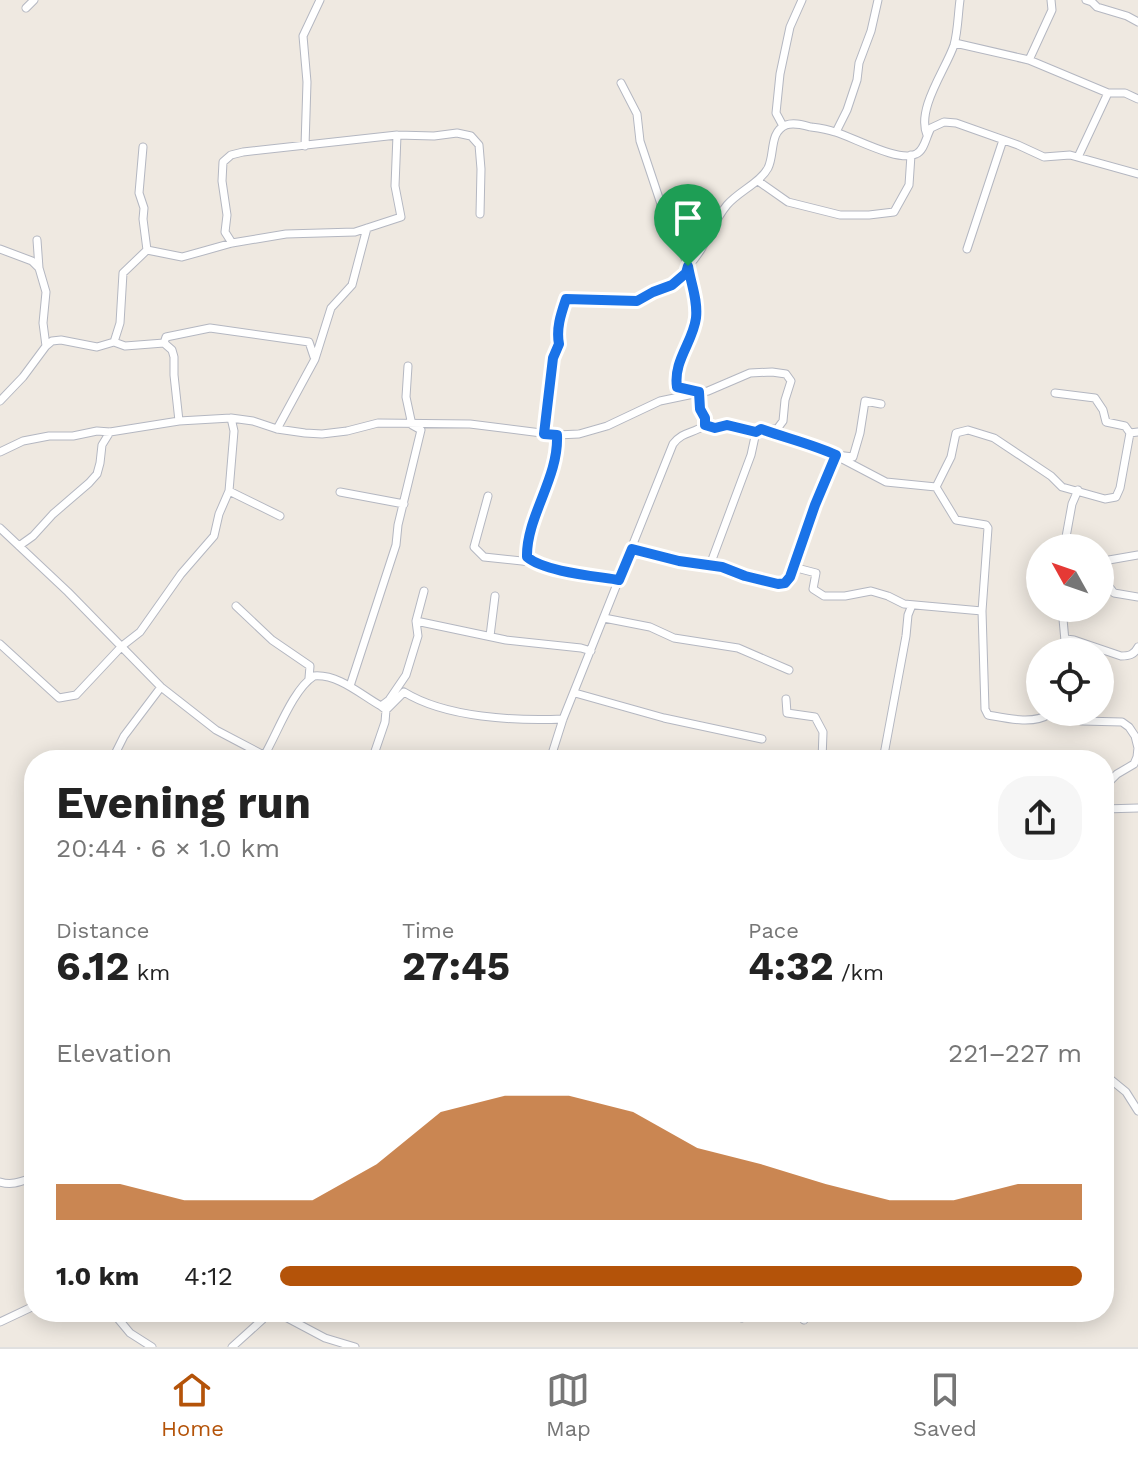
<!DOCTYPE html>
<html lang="en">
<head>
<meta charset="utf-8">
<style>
	:root { --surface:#fff; --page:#f6f6f6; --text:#222; --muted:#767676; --line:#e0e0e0; --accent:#b45309 }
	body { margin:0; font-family:"Work Sans",sans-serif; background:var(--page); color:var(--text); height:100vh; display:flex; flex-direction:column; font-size:30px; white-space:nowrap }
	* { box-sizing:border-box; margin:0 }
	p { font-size:26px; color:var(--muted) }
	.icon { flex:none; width:44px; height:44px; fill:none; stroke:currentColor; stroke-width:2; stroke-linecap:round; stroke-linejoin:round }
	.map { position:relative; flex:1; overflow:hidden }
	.drawer { position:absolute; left:24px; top:750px; width:1090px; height:572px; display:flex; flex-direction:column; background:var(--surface); border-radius:32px; box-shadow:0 4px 20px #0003 }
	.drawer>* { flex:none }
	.needle { width:52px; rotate:310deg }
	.tools { position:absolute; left:1026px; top:534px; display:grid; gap:16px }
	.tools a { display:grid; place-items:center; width:88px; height:88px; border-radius:50%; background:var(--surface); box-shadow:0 4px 20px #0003; font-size:40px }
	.pin { position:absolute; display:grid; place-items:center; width:68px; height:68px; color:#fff; margin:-82px -34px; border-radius:50% 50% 50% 0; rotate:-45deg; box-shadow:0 0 8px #0007 }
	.pin .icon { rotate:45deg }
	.round { display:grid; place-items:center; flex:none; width:84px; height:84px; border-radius:32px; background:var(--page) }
	.summary { display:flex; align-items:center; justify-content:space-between; height:136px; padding:0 32px }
	h1 { font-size:44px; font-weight:700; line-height:60px }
	.figures { display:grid; grid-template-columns:repeat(3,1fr); gap:12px; height:136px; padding:8px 32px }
	.figures div { display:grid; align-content:center }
	.figures b { font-size:40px; font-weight:700 }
	.figures small { font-size:22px; font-weight:400 }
	.figures p { font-size:22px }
	.chart { height:224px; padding:16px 32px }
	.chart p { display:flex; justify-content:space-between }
	.chart svg { width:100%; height:144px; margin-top:8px; fill:var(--accent); opacity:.7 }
	ul { padding:0 32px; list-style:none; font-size:26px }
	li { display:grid; grid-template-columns:128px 96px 1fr; align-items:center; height:60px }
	li i { height:20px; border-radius:10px; background:var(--accent) }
	.dock { display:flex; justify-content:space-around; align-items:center; height:112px; border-top:2px solid var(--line); background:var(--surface); font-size:22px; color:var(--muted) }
	.dock a { display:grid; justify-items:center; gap:4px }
	.dock .active { color:var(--accent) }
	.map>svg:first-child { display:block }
</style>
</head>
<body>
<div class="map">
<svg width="1138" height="1347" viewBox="0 0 1138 1347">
	<rect width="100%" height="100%" fill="#efe9e1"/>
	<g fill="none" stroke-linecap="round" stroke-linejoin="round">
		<g stroke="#b4b7c1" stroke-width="9">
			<path id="street" d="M1086 0 1092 2 1097 7 1127 16 1138 22
				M26 8 34 0
				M955 43 1029 60 1052 10 1051 0
				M1029 60 1108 93H1125L1138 99
				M783 126 776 113 780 74 790 27 802 0
				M836 132 847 110 857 80 859 63 871 31 878 0
				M927 135C916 109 946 69 954 45 958 31 958 14 960 0
				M305 146 307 82 303 36 320 0
				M143 147 139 193 144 208 143 219 147 250
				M1078 157 1108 93
				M758 181 788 202 840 215H869L894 212 909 185 911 155
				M37 240 39 268
				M232 243 225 232 227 215 222 181 223 162 231 155 243 152 397 135 434 136 457 133 471 136 479 145 481 169 480 214
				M0 249 32 261 39 268 46 292 43 323 46 346
				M967 249 1003 140
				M147 250 182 257 232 243 286 234 355 232 401 217 395 186 397 135
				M114 342 120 323 123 273 147 250
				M164 343 166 337 210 328 309 342 314 357
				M697 392 677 387C673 361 693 343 696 318 698 300 691 284 688 266 706 249 711 224 727 205 739 191 760 183 768 168 775 154 769 132 786 125 794 122 803 125 811 127 819 128 827 129 835 132 853 137 899 163 916 154 925 150 926 136 931 128L944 122 956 123 1018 145 1044 157 1070 155 1138 174
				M699 392 700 409 705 418V425
				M1055 393 1095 398 1103 410 1106 422 1125 426 1130 433
				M0 401 23 377 46 346 52 341 61 340 97 347 114 342 125 346 164 343 172 350 174 357V375L179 421
				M277 429 315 359 331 308 352 285 367 228
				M770 432 825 450 886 482 936 487
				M544 434 553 358 559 344C556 328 561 314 566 299L637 301 653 292 672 285 686 273 688 266 677 238 665 216 640 141 637 114 621 83
				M557 435C559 478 526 516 527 557 545 572 595 576 619 580
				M0 452 23 441 49 436H73L97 431 110 432 179 421 231 418 253 421 277 429 305 433 322 434 347 431 378 423 470 424 557 435 579 434 607 426 660 401 708 391 750 373 772 372 786 374 791 381 785 400 783 421 777 429H761L756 432 727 425 715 428 705 425C693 434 683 431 673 444L563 719 550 760
				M936 487 956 520 986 525 988 528 982 611 985 709 988 715C1005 718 1034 725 1049 714L1082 721 1122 722 1129 727 1135 736 1138 748 1137 757 1134 764 1117 774 1104 787
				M936 487 951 457 956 433 968 430 994 438 1051 476 1062 487 1105 499 1116 497 1120 488 1130 433 1138 432
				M229 491 280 516
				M340 492 404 504
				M488 496 474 547 484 557 531 562
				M0 528 68 592 161 687 216 730 273 760
				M19 546 33 536 53 514 89 483 97 474 100 463 102 445 110 432
				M1064 548 1072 504 1078 490
				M632 549 679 561 722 567 745 576 778 584 785 583 790 577 833 461 836 455 853 457 860 433 865 401 881 404
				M1138 555 1109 560 1104 568 1107 584 1114 593 1138 597
				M710 565 751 455 756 432
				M793 567 816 573 813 589 824 596H845L871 591 888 596 904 604 982 611
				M236 606 272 640 310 666 309 678
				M1062 608 1066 652
				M604 618 650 627 674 638 738 648 789 670
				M416 621 506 640 581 648 591 651
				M490 636 495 596
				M1066 639 1074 640 1121 656C1129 656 1134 655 1138 647
				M0 644 59 698 76 695 122 646 140 632 181 574 214 536 219 514 229 491 234 431 231 418
				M350 686 396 545 398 525 421 430 412 425 406 397 408 366
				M575 693 664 718 762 739
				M786 699 787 713 815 717 823 732 822 760
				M386 710 404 692C446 718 516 721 563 719
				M264 756C277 734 293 689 314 676 339 674 361 695 381 706
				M112 760 124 736 161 687
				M372 760 385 722 386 710 381 706 389 700 406 675 418 636 416 621 424 591
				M883 760 906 636 908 615 912 605
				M1104 809 1138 808
				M1104 1074 1126 1092 1138 1111
				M0 1182C13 1186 22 1181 34 1177
				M109 1312 115 1315 130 1333 152 1347
				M276 1312 325 1338 355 1347
				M523 1312H528
				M731 1312 742 1318
				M804 1320 805 1312
				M0 1322 34 1306
				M232 1347 262 1320 269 1312"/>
		</g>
		<use href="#street" stroke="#fff" stroke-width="7"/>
	</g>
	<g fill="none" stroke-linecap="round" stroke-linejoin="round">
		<g stroke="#fff" stroke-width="16">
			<path id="route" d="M688 266C691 284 698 300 696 318 693 342 673 361 677 387L699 392 700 409 705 418V425L715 428 727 425 756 432 761 429C786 438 812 444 836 455L815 505 790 577 785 583 778 584 745 576 722 567 679 561 632 549 619 580C595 576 545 572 527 557 526 517 559 478 557 435L544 434 553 358 559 344C556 328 561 314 566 299L637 301 653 292 672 285 686 273Z"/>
		</g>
		<use href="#route" stroke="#1a73e8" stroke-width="10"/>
	</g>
</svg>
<div class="tools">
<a><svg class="needle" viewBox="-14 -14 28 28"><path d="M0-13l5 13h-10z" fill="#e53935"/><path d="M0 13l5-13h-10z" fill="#767676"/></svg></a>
<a><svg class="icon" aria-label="locate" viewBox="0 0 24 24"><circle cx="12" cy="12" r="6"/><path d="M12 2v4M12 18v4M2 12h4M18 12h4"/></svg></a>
</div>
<div class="pin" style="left:688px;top:266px;background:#1e9e55"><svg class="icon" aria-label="arrive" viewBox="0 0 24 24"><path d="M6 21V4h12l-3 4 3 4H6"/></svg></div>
<section class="drawer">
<div class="summary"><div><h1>Evening run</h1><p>20:44 · 6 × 1.0 km</p></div><a class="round"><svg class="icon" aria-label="share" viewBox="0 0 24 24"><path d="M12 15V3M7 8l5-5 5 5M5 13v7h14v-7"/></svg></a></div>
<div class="figures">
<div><p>Distance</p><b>6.12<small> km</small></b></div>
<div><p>Time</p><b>27:45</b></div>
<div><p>Pace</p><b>4:32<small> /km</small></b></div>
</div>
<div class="chart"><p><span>Elevation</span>221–227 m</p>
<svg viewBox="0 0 160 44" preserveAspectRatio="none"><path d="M0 44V33L10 33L20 38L30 38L40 38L50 27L60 11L70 6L80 6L90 11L100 22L110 27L120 33L130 38L140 38L150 33L160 33V44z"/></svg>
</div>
<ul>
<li><b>1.0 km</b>4:12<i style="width:100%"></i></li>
</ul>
</section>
</div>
<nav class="dock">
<a class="active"><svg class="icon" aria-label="home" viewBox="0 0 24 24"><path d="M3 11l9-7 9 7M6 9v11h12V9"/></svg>Home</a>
<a><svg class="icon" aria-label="map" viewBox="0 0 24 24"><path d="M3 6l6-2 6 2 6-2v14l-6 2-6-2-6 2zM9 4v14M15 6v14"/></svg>Map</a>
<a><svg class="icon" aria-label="saved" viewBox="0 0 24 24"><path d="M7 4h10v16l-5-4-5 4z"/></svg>Saved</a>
</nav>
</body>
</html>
